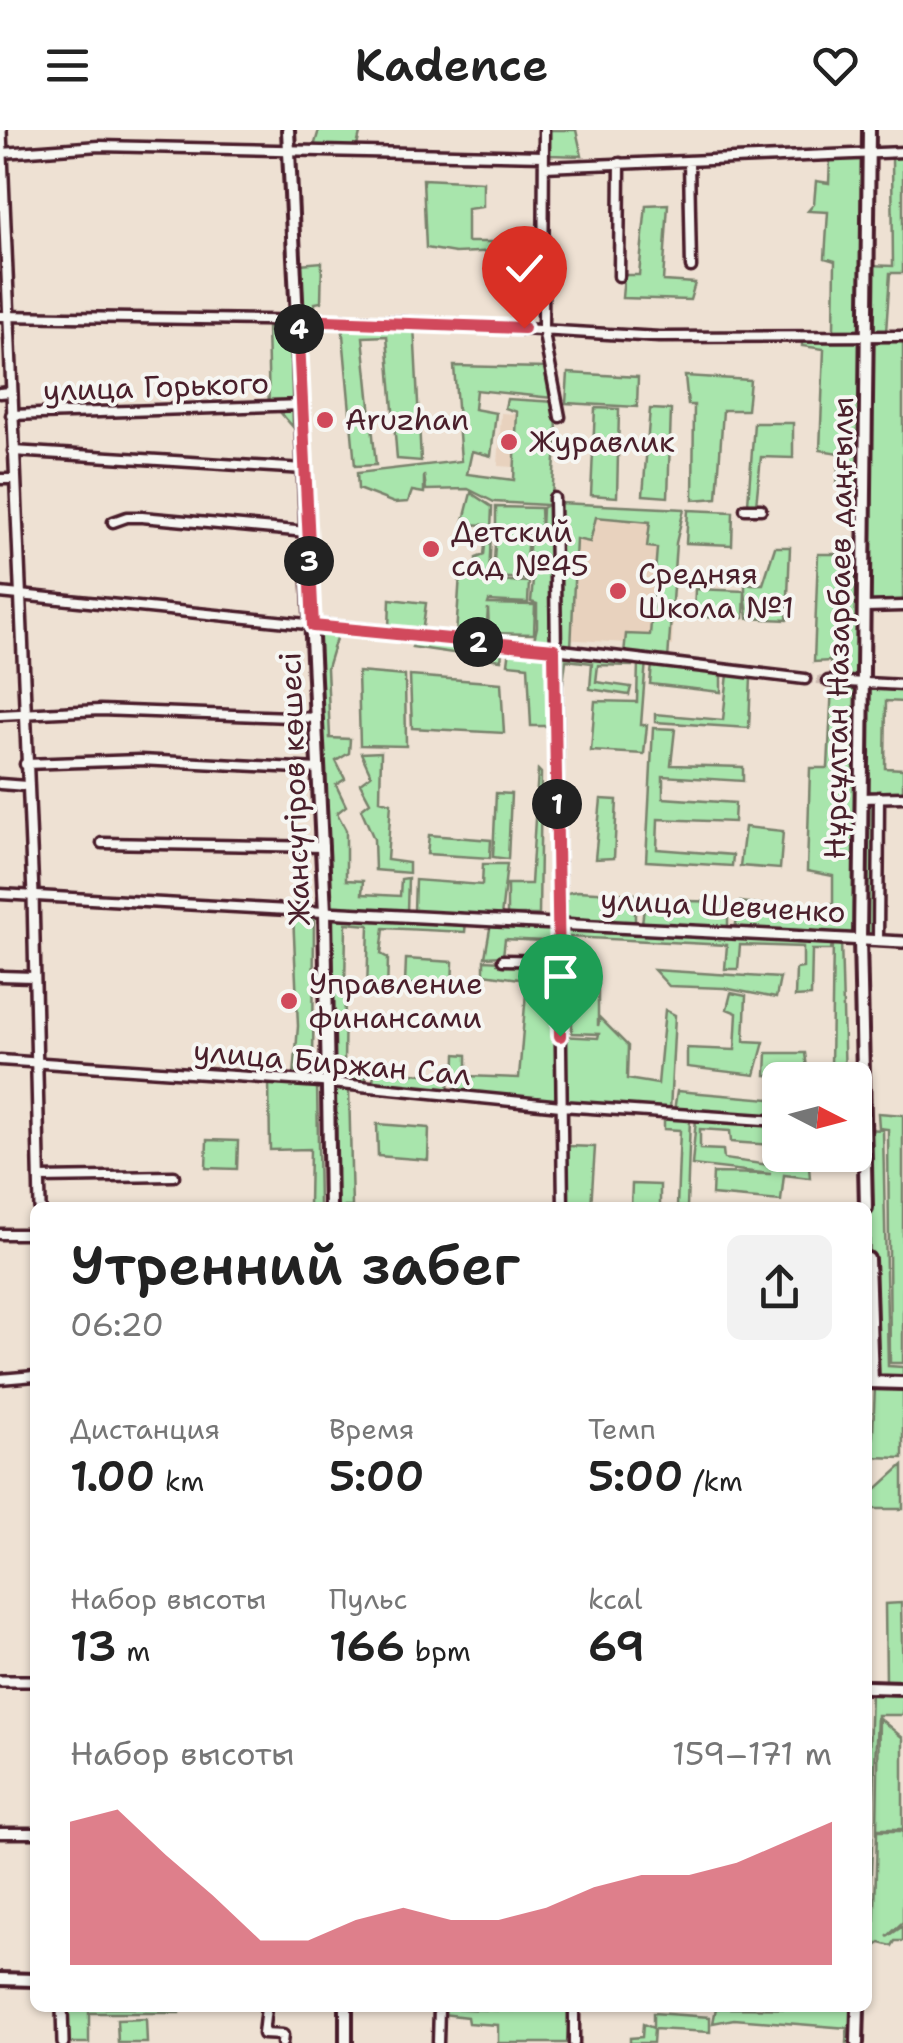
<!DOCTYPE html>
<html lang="ru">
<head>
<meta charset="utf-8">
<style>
	:root { --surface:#fff; --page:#f2f2f2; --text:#222; --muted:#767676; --accent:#d1495b }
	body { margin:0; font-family:"Shantell Sans",sans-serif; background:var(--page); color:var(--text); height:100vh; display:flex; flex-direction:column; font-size:38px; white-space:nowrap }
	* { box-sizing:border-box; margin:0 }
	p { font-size:32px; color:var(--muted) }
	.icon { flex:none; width:55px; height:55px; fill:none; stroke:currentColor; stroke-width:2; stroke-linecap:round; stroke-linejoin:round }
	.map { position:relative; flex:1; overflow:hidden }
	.side { position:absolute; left:30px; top:1072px; width:842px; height:810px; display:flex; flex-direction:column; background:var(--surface); border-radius:15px; box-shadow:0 2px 8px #0004 }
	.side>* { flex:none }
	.needle { width:65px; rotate:96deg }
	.controls { position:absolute; left:762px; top:932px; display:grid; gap:20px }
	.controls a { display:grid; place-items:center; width:110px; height:110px; border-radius:15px; background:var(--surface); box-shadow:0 2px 8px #0004; font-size:50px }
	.pin { position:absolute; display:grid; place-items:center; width:85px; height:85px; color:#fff; margin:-102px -42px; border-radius:50% 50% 50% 0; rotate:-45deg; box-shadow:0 0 10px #0007 }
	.pin .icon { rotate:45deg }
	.km { position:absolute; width:50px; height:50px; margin:-25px; border-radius:50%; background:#222; color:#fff; font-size:28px; line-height:50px; text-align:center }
	.round { display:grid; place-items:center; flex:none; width:105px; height:105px; border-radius:15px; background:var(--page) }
	.headline { display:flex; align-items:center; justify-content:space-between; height:170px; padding:0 40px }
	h1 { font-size:55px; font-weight:600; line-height:75px }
	.figures { display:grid; grid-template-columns:repeat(3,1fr); gap:15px; height:170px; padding:10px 40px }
	.figures div { display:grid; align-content:center }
	.figures b { font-size:42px; font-weight:600 }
	.figures small { font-size:28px; font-weight:400 }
	.figures p { font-size:28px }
	.chart { height:280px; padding:20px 40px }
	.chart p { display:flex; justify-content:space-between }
	.chart svg { width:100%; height:180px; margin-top:10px; fill:var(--accent); opacity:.7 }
	header { display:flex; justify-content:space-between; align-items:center; height:130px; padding:0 40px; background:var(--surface); font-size:45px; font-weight:600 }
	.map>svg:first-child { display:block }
</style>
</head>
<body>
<header><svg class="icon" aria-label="menu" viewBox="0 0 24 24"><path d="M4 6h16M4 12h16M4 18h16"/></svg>Kadence<svg class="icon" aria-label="heart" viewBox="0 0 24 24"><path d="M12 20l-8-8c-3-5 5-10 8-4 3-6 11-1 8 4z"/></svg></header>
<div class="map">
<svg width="903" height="1913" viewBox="0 0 903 1913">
	<rect width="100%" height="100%" fill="#eee1d3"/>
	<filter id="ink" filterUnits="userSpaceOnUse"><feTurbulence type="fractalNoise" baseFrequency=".01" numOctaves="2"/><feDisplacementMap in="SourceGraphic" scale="20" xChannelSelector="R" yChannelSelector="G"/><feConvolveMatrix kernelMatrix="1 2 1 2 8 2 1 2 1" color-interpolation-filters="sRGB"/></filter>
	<g filter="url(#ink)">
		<path fill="#e8d2be" d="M501 283 516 284 513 337 498 336Z
			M561 384 677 395 672 516 563 509Z"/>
		<path fill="#a8e5ac" stroke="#79826c" stroke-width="2.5" d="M319 0H361L357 16 313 20Z
			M548 0H576L582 26 549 25Z
			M903 24V143H890L886 202 870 204 869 135 893 136 892 25Z
			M865 27 864 203 834 200 835 131 825 128 828 82 808 81 814 74 816 51 829 53 830 29Z
			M423 49 483 52V77L467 79V112H502L501 121 455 123 426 118Z
			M668 74 663 151 695 153 690 170 622 168 624 145H639L646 75Z
			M322 132 321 172 315 173V184L303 185 300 134Z
			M342 194 414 195 421 331 397 329 387 206 363 207 376 335 355 336Z
			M267 195 290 196 293 297 280 282 269 281Z
			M903 208V473L867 474 870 209Z
			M802 210 863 211 862 356 837 355 839 323 820 320 824 219 802 216Z
			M454 236 548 238 553 268 476 260 474 279 496 283 491 326 472 321 467 344 514 350 517 282 505 278 507 269 556 272 557 306 550 389V516L533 514 537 497V474L531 472 533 450 527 449 530 402 537 399 496 397V377L540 378 541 399 542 378 547 375 494 372 468 359 426 360 424 345V363L412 361 408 372 394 373 358 359 357 343 461 331Z
			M568 243 638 247 637 277 566 273Z
			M685 246 750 250 747 280H723L717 368 693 370 694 275H688Z
			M595 278 619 279 617 367 591 365Z
			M650 279 671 280 668 367 643 365Z
			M754 293H793V328L761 327 756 375 748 374Z
			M471 363 492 377 489 450 529 452 528 473 489 471 488 474 535 475 534 504 489 503 488 478 486 509 456 506 460 444 477 445 476 428 484 425 487 395 463 394Z
			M559 373 684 379 676 413 668 530 624 524 626 504 650 505 657 418 647 417 650 392 596 387 590 412 576 409 571 519 556 515Z
			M688 380 733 382 732 415 686 413Z
			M496 399 528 401 525 449 493 447Z
			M775 417H790L787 490 748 488 745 461 744 488 694 487 695 459 745 461V454H763Z
			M818 424H860L857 550 833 547 830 531 814 532Z
			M390 469 426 473 422 504 389 500Z
			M316 499 338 502 327 538 330 608 350 609 349 623 336 631 345 649 336 655 346 676 337 683 346 700V750L363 751 362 764 400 766 401 749 408 748 407 782 328 777Z
			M415 509 503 516 501 530 412 517Z
			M510 518 550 523 552 596H531L528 536 508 534Z
			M557 522 633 532 632 536 598 535 596 552 631 557 629 565 590 559 592 533 566 530 558 593Z
			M646 530 641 595H647L644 624 591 621 595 571 637 572 638 532Z
			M652 535 721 543V562L650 554Z
			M358 542 405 546 406 616 360 615Z
			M728 544 751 547 749 598 655 592V584L723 590Z
			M410 546 501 553 504 603 412 598Z
			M832 554 860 557 855 805 735 799 740 772 833 783V746L807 741 810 638H828Z
			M866 558H903V572L886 571 885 638 903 639V661L866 662Z
			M653 598 675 599 671 635 743 637V651L663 646V668L735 673 734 692 658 689 657 719 733 725 732 736 646 731Z
			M381 622 380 670 391 673 387 730 409 733V743L375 740 374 709 361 679 370 672 360 653 371 645 361 623Z
			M538 640 541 643 539 785H507V754H531Z
			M496 663 511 664 508 729 493 727Z
			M601 669 617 670 614 728 595 729Z
			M877 670 876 805 863 804V671Z
			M745 697 783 701 780 739 740 736Z
			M429 705 491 710 490 728 427 724Z
			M483 734H507L501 787 414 781 415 750 482 755Z
			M577 761 635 764V793L562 787V764Z
			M645 770 728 772V797L642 793Z
			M293 784 314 785 313 947 294 946 298 896Z
			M329 785 466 791 465 802 384 798 381 824 388 828 387 864 367 862 369 795 346 793 344 936 366 939V953L332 947Z
			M491 793 553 795 555 828 543 826 542 811 505 809 503 826 485 827Z
			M562 794 832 812 831 820H812L811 866 795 867 796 839 803 838V817L740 815 738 839H725L727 815 570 807 571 833H562Z
			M833 810H841L845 950 766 945 767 923H805L807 938 831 937Z
			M406 829 453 832 452 857 405 854Z
			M484 830 556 834 558 974 455 960 456 924 467 925V946L519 948 527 850 484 844Z
			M654 840 780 848 776 868 724 858 669 856Z
			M572 849H598V896L600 888 628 916 627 949 658 954 665 880 675 885 670 981 564 972 560 906 598 908 599 904 572 903Z
			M731 863 746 866 744 911 764 912 755 945 687 937V918L735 920 737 883 727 879Z
			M374 940 449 946 448 962 373 954Z
			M269 950 317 952 319 1077H273L309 1075 310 1019 270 1020Z
			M331 956 349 958 352 1077H334Z
			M677 961 780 970V987L674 981Z
			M563 980 568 981V1016L595 1017 591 1077H565Z
			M878 983 903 985V1233H890L888 999 879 998Z
			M664 985 690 987 687 1077H677L680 1000 664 999Z
			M696 989 780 993V1004H772V1015L731 1012 730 1001 700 999V1019L723 1020 724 1029 777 1036 778 1025 808 1026 810 1048 784 1045 781 1071 712 1065 713 1043 771 1044 692 1035Z
			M377 994 429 998 428 1030 378 1026Z
			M866 999 883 1000 888 1236 903 1237V1250L874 1249Z
			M207 1010 238 1011 237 1039 206 1038Z
			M632 1054 660 1055V1077H631Z
			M875 1256 903 1257V1328L872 1327Z
			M903 1335V1379H870V1365Z
			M901 1473 903 1554 886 1553 885 1474Z
			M871 1560 903 1561V1585H877L869 1794 868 1657Z
			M879 1588 903 1608V1699H877Z
			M877 1701H903V1792L887 1807 903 1796V1811H895L892 1816 880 1813 874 1818Z
			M66 1878H179V1883H89V1913H67Z
			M443 1878 514 1881 515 1878H570L567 1913H498V1895L468 1893 467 1887 442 1884Z
			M716 1878 855 1879 854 1913H846L847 1898 734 1889 713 1893Z
			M653 1883 710 1887V1902L654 1899 653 1913H630V1908L642 1907 643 1894 653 1898Z
			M146 1889 147 1913H118L117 1890Z"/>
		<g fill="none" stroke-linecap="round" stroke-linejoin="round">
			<path stroke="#cdbab1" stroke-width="8" stroke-dasharray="8 4" stroke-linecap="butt" d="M805 549 828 551"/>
			<g stroke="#4a1f2b" stroke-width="15">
				<path id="minor" d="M544 0 543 199 560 287
					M2 23 99 16 544 26
					M689 31 691 137
					M544 37 903 22
					M619 146 620 33
					M0 186 401 192 659 207 903 206
					M0 263 10 262
					M11 285 302 275
					M13 321 305 339
					M0 349H14
					M554 368 563 1078
					M745 379H761
					M113 392 127 387H142L307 402
					M0 463 554 519 805 549
					M864 477 903 476
					M828 551 903 555
					M0 585 100 580 317 588
					M25 634 140 630 319 639
					M0 654 26 656
					M861 668 903 667
					M102 713 323 717
					M0 764 325 782
					M878 810 879 667
					M503 830 559 831
					M0 846 34 847
					M0 930 321 952 561 976 780 991
					M39 1048 174 1046
					M0 1104H35
					M0 1249 35 1246
					M0 1703H35
					M266 1878 263 1904 283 1905 282 1913
					M438 1913 439 1878
					M574 1913V1878"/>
			</g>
			<g stroke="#4a1f2b" stroke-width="16">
				<path id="tertiary" d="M1 0 33 765 40 1078
					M325 782 903 812
					M0 1551H35
					M62 1878 63 1913"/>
			</g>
			<g stroke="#4a1f2b" stroke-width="18">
				<path id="secondary" d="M288 0 325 782 330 1078
					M866 1078 860 810 869 0
					M868 1129 872 1252
					M868 1252 903 1253
					M868 1557 903 1558
					M0 1849 35 1850
					M346 1878V1913
					M857 1913 858 1878"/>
			</g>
			<use href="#minor" stroke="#f6f6f2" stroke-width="8"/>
			<use href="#tertiary" stroke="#f6f6f2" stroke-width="9"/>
			<use href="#secondary" stroke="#f6f6f2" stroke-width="10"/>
		</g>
	</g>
	<g fill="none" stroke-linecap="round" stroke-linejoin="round" filter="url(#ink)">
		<g stroke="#fff" stroke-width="20">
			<path id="route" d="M524 198 298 190 313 496 554 519 560 906"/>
		</g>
		<use href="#route" stroke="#d1495b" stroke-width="12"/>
	</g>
	<g fill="#d1495b" stroke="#f6f6f2" stroke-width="4">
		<circle cx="325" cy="290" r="10"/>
		<circle cx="509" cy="312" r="10"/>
		<circle cx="431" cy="419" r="10"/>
		<circle cx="618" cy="461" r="10"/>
		<circle cx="289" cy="871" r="10"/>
	</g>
	<g text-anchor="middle" stroke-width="8" stroke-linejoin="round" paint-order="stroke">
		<g font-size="30" fill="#4a1f2b" stroke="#f6f6f2">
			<text transform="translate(156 257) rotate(-2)" y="10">улица Горького</text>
			<text transform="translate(839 498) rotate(-89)" y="10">Нұрсұлтан Назарбаев даңғылы</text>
			<text transform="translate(295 659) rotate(-92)" y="10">Жансүгіров көшесі</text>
			<text transform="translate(723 776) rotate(3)" y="10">улица Шевченко</text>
			<text transform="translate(332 933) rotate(5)" y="10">улица Биржан Сал</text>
		</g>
		<g font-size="30" fill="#4a1f2b" stroke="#f6f6f2" text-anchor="start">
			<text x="345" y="300">Aruzhan</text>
			<text x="529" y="322">Журавлик</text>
			<text x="451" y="412">Детский<tspan x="451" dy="34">сад №45</tspan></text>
			<text x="638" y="454">Средняя<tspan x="638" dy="34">Школа №1</tspan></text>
			<text x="309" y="864">Управление<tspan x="309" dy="34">финансами</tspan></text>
		</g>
	</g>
</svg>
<div class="controls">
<a><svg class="needle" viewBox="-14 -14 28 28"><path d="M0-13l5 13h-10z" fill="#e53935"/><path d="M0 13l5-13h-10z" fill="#767676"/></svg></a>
</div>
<div class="pin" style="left:560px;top:906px;background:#1e9e55"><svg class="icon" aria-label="arrive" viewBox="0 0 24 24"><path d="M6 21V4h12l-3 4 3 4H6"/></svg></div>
<div class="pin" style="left:524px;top:198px;background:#d93025"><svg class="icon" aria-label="check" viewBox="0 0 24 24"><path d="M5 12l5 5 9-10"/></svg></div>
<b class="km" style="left:557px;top:674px">1</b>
<b class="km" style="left:478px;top:512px">2</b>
<b class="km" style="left:309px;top:431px">3</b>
<b class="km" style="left:299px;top:199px">4</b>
<section class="side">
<div class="headline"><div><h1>Утренний забег</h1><p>06:20</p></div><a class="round"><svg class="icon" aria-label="share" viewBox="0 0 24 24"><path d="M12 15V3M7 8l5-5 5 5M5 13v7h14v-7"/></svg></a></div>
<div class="figures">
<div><p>Дистанция</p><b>1.00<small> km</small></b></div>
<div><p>Время</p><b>5:00</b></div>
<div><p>Темп</p><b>5:00<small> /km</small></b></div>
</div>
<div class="figures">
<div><p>Набор высоты</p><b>13<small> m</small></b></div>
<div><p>Пульс</p><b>166<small> bpm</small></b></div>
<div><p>kcal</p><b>69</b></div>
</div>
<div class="chart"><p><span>Набор высоты</span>159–171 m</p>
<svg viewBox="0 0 160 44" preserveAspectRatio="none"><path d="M0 44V9L10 6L20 17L30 27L40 38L50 38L60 33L70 30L80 33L90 33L100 30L110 25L120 22L130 22L140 19L150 14L160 9V44z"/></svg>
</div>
</section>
</div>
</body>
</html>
